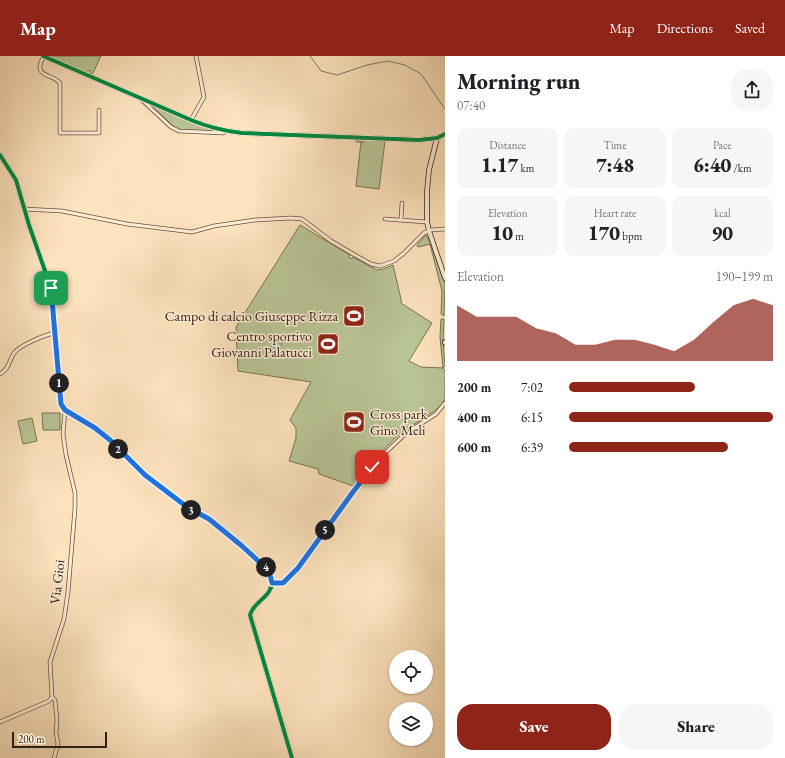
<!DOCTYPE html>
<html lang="en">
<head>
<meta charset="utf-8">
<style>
	:root { --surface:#fff; --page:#f6f6f6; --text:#202124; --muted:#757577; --accent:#8f2418 }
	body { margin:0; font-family:"EB Garamond",serif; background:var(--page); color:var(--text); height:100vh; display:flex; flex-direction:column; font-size:15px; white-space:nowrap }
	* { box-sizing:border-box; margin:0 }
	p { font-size:13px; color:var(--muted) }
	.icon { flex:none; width:22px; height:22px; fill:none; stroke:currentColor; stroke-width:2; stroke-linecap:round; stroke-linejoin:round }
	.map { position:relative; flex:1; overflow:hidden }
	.panel { display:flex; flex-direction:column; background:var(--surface); width:340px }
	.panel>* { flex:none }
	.tools { position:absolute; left:389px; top:594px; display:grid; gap:8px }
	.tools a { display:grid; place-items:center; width:44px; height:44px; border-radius:50%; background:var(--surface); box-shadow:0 1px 3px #0004; font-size:20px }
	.scale { position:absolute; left:12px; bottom:10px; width:95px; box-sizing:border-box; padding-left:4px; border:2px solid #332117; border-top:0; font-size:11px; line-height:14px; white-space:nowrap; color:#332117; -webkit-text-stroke:3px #feedd5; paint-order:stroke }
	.pin { position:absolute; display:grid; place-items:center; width:34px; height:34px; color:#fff; margin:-17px; border-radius:8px; box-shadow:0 2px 6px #0006 }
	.km { position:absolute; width:20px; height:20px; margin:-10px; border-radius:50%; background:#222; color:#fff; font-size:11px; line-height:20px; text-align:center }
	.round { display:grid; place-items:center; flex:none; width:42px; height:42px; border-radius:16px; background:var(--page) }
	.headline { display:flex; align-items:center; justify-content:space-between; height:68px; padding:0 12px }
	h1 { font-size:22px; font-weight:800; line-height:30px }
	.stats { display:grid; grid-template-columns:repeat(3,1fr); gap:6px; height:68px; padding:4px 12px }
	.stats div { display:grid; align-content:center; border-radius:10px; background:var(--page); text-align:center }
	.stats b { font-size:20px; font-weight:800 }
	.stats small { font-size:11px; font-weight:400 }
	.stats p { font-size:11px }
	.chart { height:112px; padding:8px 12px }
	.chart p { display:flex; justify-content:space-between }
	.chart svg { width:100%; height:72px; margin-top:4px; fill:var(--accent); opacity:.7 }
	.cta { display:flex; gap:8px; margin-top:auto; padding:8px 12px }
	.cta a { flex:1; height:46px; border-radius:16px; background:var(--accent); color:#fff; font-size:16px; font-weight:800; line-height:46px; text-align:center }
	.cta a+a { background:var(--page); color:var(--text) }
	ul { padding:0 12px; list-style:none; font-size:13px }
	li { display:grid; grid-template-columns:64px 48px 1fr; align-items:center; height:30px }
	li i { height:10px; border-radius:5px; background:var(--accent) }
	header { display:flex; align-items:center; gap:24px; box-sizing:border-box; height:56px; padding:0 20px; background:var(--accent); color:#fff }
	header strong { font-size:19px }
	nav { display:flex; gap:22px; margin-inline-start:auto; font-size:14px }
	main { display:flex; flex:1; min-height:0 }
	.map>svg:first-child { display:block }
</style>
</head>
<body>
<header>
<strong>Map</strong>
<nav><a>Map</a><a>Directions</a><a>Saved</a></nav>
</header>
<main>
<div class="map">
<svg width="445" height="702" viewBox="0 0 445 702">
	<rect width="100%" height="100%" fill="#fde3be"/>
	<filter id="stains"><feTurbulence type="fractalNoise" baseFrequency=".005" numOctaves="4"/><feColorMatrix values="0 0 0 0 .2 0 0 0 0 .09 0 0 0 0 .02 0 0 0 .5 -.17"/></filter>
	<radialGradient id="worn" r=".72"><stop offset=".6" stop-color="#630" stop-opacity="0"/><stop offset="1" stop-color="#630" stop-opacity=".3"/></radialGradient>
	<path fill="#b9c596" stroke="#767356" d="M48 0H101L92 19 89 14 86 16Z
		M148 47 203 70 219 76 179 74 172 69Z
		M357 83 361 84V86H364V84L385 85 379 133 356 130 361 86H356Z
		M300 169 350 199 349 201 351 203 353 201 377 214 383 213 393 209 401 243V247L432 267 409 305 421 311 443 312 440 281 441 263H444L443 284 445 310 443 312 445 315V343L442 348 437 353 397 380 379 398 353 430 319 418 318 413 289 405 296 382V372L290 364 311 326 238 315 236 271Z
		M426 179 431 188 445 228 444 260 441 258 442 235 430 188 418 191 417 189Z
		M42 357H60V374H43Z
		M32 362 37 385 23 388 18 365Z"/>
	<path fill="#a1bdb9" stroke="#757f78" d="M277 282 283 286 276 299 269 295Z"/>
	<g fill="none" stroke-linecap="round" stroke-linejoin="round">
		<path stroke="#757f78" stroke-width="1" d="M310 0 321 15 337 19 367 9 388 5 405 9 421 18 445 53"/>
		<g stroke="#665241" stroke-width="4.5">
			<path id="street" d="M44 0C31 22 52 17 60 27V77H99V54
				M142 43 143 45 171 71 179 75 223 77 224 75
				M191 64 204 41 196 0
				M24 153 62 155 127 168 192 176 214 170 255 164 291 162 302 163 331 185 353 198 371 208 380 210 394 205 404 197 424 177 431 174 445 173
				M385 163 427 166
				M401 164 402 147
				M0 318C9 313 9 305 14 297 20 289 45 279 54 277
				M272 527H283L298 512 353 436 384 398 405 378 436 358 445 347
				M52 641 55 644 57 664 56 676 58 688 54 702
				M0 666 49 645 52 641 50 606 64 563 68 536 75 452V437L66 399 63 378 65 354"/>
		</g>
		<g stroke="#332117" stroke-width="5.5">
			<path id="secondary" d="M43 0 191 64C208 71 224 75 242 77L419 84 437 82 445 78
				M437 82 429 114 427 135V166L429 175 445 222
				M0 99 16 124 18 131 29 169 51 232 61 348C68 360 84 363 95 372 114 385 128 405 146 420 159 430 173 442 187 451 193 455 201 458 208 463 221 471 234 482 246 493 255 501 272 511 272 525 273 540 253 546 250 559L292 702
				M445 286V287"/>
		</g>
		<use href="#street" stroke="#feedd5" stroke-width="3"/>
		<use href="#secondary" stroke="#feedd5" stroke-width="4"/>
		<g stroke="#feedd5" stroke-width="6">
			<path id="cycleway" d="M43 0 191 64C208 71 224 75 242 77L419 84 437 82 445 78
				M0 99 16 124 18 131 29 169 51 232 61 348C68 360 84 363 95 372 114 385 128 405 146 420 159 430 173 442 187 451 193 455 201 458 208 463 221 471 234 482 246 493 255 501 272 511 272 525 273 540 253 546 250 559L292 702"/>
		</g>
		<use href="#cycleway" stroke="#00873e" stroke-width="4"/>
	</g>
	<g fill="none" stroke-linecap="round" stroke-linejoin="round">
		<g stroke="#fff" stroke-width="8">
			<path id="route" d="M51 232 61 348 65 354 95 372 110 384 145 419 187 451 209 463 242 490 269 515 272 527H283L298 512 353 436 372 411"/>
		</g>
		<use href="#route" stroke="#1a73e8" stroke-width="5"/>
	</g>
	<defs>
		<g id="stadium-square" transform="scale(1.15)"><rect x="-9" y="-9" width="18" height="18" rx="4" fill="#8f2418" stroke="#feedd5"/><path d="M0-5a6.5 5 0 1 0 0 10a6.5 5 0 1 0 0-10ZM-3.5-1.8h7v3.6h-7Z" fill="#fff"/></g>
	</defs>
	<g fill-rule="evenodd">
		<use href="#stadium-square" x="354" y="260"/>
		<use href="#stadium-square" x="328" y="288"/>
		<use href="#stadium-square" x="354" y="366"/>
	</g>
	<g text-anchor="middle" stroke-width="3" stroke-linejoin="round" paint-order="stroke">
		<g font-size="14" fill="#332117" stroke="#feedd5" text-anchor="end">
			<text x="338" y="265">Campo di calcio Giuseppe Rizza</text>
			<text x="312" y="285">Centro sportivo<tspan x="312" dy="16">Giovanni Palatucci</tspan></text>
			<text x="370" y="363" text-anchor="start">Cross park<tspan x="370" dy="16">Gino Meli</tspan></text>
		</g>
		<g font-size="14" fill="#332117" stroke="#feedd5">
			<text transform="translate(57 526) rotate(-84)" y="5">Via Gioi</text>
		</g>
	</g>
	<rect width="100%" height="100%" filter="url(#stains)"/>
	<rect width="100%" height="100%" fill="url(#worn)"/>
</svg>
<div class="tools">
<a><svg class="icon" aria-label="locate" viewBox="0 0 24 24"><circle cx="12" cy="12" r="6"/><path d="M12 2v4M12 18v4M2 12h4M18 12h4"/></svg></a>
<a><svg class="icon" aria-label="layers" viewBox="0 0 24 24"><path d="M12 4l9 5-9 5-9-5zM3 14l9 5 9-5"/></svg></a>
</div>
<div class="scale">200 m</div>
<div class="pin" style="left:51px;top:232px;background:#1e9e55"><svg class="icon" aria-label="arrive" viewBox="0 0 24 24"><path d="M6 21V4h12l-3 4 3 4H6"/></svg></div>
<div class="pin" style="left:372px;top:411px;background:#d93025"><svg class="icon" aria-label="check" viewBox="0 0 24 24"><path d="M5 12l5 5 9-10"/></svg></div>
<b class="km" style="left:59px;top:327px">1</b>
<b class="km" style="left:118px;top:393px">2</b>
<b class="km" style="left:191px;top:454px">3</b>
<b class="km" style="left:266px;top:511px">4</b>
<b class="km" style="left:325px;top:474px">5</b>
</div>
<section class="panel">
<div class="headline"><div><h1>Morning run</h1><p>07:40</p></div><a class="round"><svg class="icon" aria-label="share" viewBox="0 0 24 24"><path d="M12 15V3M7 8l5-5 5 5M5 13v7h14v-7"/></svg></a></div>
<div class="stats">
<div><p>Distance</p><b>1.17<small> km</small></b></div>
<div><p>Time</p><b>7:48</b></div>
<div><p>Pace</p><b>6:40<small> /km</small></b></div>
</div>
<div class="stats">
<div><p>Elevation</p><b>10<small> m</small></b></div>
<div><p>Heart rate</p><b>170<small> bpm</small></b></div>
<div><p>kcal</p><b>90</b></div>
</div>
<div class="chart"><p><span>Elevation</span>190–199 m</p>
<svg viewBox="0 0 160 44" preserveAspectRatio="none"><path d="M0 44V10L10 17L20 17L30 17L40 24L50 27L60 34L70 34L80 31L90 31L100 34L110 38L120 31L130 20L140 10L150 6L160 10V44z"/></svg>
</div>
<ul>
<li><b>200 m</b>7:02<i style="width:62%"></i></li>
<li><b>400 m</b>6:15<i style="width:100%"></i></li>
<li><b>600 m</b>6:39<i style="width:78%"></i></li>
</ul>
<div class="cta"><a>Save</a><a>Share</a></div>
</section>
</main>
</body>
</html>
